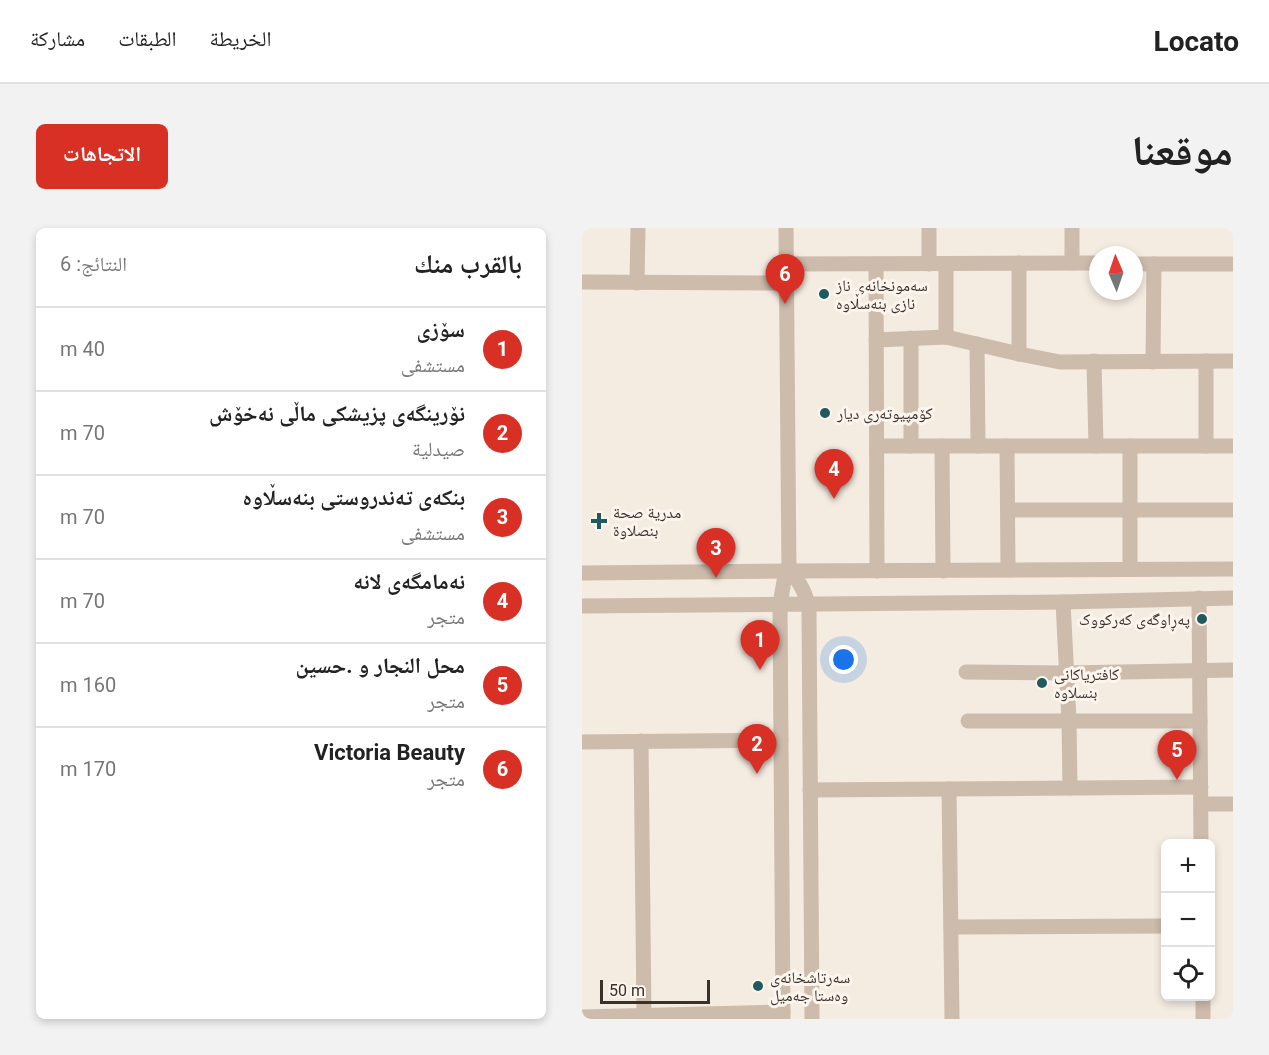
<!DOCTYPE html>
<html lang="ar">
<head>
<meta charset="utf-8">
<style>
  body { margin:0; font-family:Roboto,"Noto Naskh Arabic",sans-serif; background:#f2f2f2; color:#222; direction:rtl }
  .controls { position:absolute; right:18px; bottom:18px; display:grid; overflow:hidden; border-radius:9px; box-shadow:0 3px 9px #0003 }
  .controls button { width:54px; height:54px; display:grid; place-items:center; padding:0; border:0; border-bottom:2px solid #e0e0e0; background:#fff; color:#222; font:30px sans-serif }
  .compass { position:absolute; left:507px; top:18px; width:54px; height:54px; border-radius:50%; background:#fff; box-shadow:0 3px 9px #0003; rotate:358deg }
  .scale { position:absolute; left:18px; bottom:15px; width:110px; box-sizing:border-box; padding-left:6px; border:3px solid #3b302b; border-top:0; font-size:16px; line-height:21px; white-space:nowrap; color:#3b302b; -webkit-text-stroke:4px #fbf5ee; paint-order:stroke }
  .you { position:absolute; left:262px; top:432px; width:21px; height:21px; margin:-15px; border:4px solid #fff; border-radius:50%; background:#1a73e8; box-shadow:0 0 0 9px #1a73e833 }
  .badge { display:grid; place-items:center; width:39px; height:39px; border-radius:50%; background:#d93025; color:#fff; font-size:20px; font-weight:700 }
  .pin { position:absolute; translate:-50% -50px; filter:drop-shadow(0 2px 3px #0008) }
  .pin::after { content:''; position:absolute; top:32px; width:21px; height:18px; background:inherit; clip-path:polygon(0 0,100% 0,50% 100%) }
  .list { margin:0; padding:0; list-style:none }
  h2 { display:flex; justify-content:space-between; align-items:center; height:78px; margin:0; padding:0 24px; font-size:26px }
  h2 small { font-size:20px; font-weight:400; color:#767676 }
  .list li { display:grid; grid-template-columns:39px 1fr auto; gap:18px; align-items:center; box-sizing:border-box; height:84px; padding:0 24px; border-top:2px solid #e0e0e0 }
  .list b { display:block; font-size:22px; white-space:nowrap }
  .list p { margin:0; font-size:20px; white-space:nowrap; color:#767676 }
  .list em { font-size:20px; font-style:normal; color:#767676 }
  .icon { flex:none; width:33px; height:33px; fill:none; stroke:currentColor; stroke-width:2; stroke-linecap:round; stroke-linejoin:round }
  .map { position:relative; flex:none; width:651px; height:791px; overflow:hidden; direction:ltr; border-radius:9px }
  header { display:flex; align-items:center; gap:36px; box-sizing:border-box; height:84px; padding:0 30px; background:#fff; border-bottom:2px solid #e0e0e0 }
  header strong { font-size:28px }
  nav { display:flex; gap:33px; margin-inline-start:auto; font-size:21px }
  .intro { display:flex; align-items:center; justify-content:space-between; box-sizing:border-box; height:144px; padding:0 36px }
  h1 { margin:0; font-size:42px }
  .button { padding:15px 27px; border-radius:9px; background:#d93025; color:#fff; font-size:21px; font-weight:700 }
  main { display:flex; gap:36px; padding:0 36px }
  aside { flex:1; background:#fff; border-radius:9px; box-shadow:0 3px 9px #0003 }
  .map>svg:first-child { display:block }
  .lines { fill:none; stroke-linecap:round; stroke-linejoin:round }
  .minor { stroke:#cdbbac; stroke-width:15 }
  .poi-dot { fill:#1f5a5e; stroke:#fbf5ee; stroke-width:2 }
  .labels { text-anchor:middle; stroke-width:6; stroke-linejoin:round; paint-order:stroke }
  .poi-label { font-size:16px; fill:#3b302b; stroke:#fbf5ee; text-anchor:start }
</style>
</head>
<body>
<header>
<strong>Locato</strong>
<nav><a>الخريطة</a><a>الطبقات</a><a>مشاركة</a></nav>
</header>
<div class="intro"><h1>موقعنا</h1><a class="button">الاتجاهات</a></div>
<main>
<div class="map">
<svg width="651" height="791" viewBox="0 0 651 791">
  <rect width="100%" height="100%" fill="#f4ebe1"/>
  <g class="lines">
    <g class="minor">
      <path d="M 437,35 L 437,126"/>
      <path d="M 490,35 L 490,0"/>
      <path d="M 204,36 L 516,35"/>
      <path d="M 294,36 L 295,343"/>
      <path d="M 347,36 L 347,0"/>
      <path d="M 364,36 L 364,109"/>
      <path d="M 552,36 L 651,36"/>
      <path d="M 0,54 L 204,55"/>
      <path d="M 55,55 L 56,0"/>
      <path d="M 329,110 L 329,218"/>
      <path d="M 294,112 L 364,109 L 437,126 L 478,134 L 651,133"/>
      <path d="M 395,116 L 396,218"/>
      <path d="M 512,133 L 514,218"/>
      <path d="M 624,133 L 624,218"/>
      <path d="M 571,134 L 572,36"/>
      <path d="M 295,218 L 651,218"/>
      <path d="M 360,218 L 361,343"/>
      <path d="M 425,218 L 426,342"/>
      <path d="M 426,282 L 651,282"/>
      <path d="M 548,341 L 548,218"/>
      <path d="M 207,343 C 219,354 225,367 227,384 L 230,791"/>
      <path d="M 0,345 L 207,343 L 651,341"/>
      <path d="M 617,370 L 619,616"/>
      <path d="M 481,374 L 487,492 L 488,560"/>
      <path d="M 0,378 L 481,374 L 651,370"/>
      <path d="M 384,444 L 484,445 L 651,442"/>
      <path d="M 386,493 L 618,493"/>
      <path d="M 59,513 L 62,787"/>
      <path d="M 0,514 L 199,512"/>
      <path d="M 367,561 L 370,791"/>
      <path d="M 228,562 L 619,559"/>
      <path d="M 619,576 L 651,576"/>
      <path d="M 369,699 L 584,698"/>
      <path d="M 621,768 L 621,791"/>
      <path d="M 0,789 L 201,784"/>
      <path d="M 201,791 L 198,376 L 202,353 L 207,343 L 204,0"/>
    </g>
  </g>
  <g class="poi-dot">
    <circle cx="242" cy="66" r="6"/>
    <circle cx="243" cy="185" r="6"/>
    <path d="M14 284h6v6h6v6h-6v6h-6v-6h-6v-6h6z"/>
    <circle cx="620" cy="391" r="6"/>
    <circle cx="460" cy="455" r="6"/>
    <circle cx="176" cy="758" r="6"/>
  </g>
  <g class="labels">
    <g class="poi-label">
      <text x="254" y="63">سەمونخانەی ناز<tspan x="254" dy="18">نازی بنەسڵاوە</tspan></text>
      <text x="255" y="191">کۆمپیوتەری دیار</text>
      <text x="31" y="290">مدرية صحة<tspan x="31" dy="18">بنصلاوة</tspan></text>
      <text x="608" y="397" text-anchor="end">پەڕاوگەی کەرکووک</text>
      <text x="472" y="452">كافترياكانى<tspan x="472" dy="18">بنسلاوه</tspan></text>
      <text x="188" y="755">سەرتاشخانەی<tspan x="188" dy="18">وەستا جەمیل</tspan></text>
    </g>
  </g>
</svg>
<div class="controls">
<button>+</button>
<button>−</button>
<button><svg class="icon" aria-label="locate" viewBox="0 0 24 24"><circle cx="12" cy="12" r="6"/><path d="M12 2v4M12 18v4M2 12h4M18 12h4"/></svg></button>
</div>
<svg class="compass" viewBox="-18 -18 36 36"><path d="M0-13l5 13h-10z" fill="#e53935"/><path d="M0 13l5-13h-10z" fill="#767676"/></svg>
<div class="scale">50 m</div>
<div class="you"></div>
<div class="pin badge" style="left:178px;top:442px">1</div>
<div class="pin badge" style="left:175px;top:546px">2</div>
<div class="pin badge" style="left:134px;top:350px">3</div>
<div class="pin badge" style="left:252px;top:271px">4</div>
<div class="pin badge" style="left:595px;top:552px">5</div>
<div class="pin badge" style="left:203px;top:76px">6</div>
</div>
<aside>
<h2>بالقرب منك<small>النتائج: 6</small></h2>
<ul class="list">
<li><span class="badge">1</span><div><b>سۆزی</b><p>مستشفى</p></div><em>40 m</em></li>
<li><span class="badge">2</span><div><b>نۆرینگەی پزیشکی ماڵی نەخۆش</b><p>صيدلية</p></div><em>70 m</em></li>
<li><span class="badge">3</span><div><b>بنكەی تەندروستی بنەسڵاوە</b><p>مستشفى</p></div><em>70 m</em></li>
<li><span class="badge">4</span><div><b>نەمامگەی لانە</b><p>متجر</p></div><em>70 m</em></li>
<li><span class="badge">5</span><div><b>محل النجار و .حسين</b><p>متجر</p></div><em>160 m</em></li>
<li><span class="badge">6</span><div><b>Victoria Beauty</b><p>متجر</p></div><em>170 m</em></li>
</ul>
</aside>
</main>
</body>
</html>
